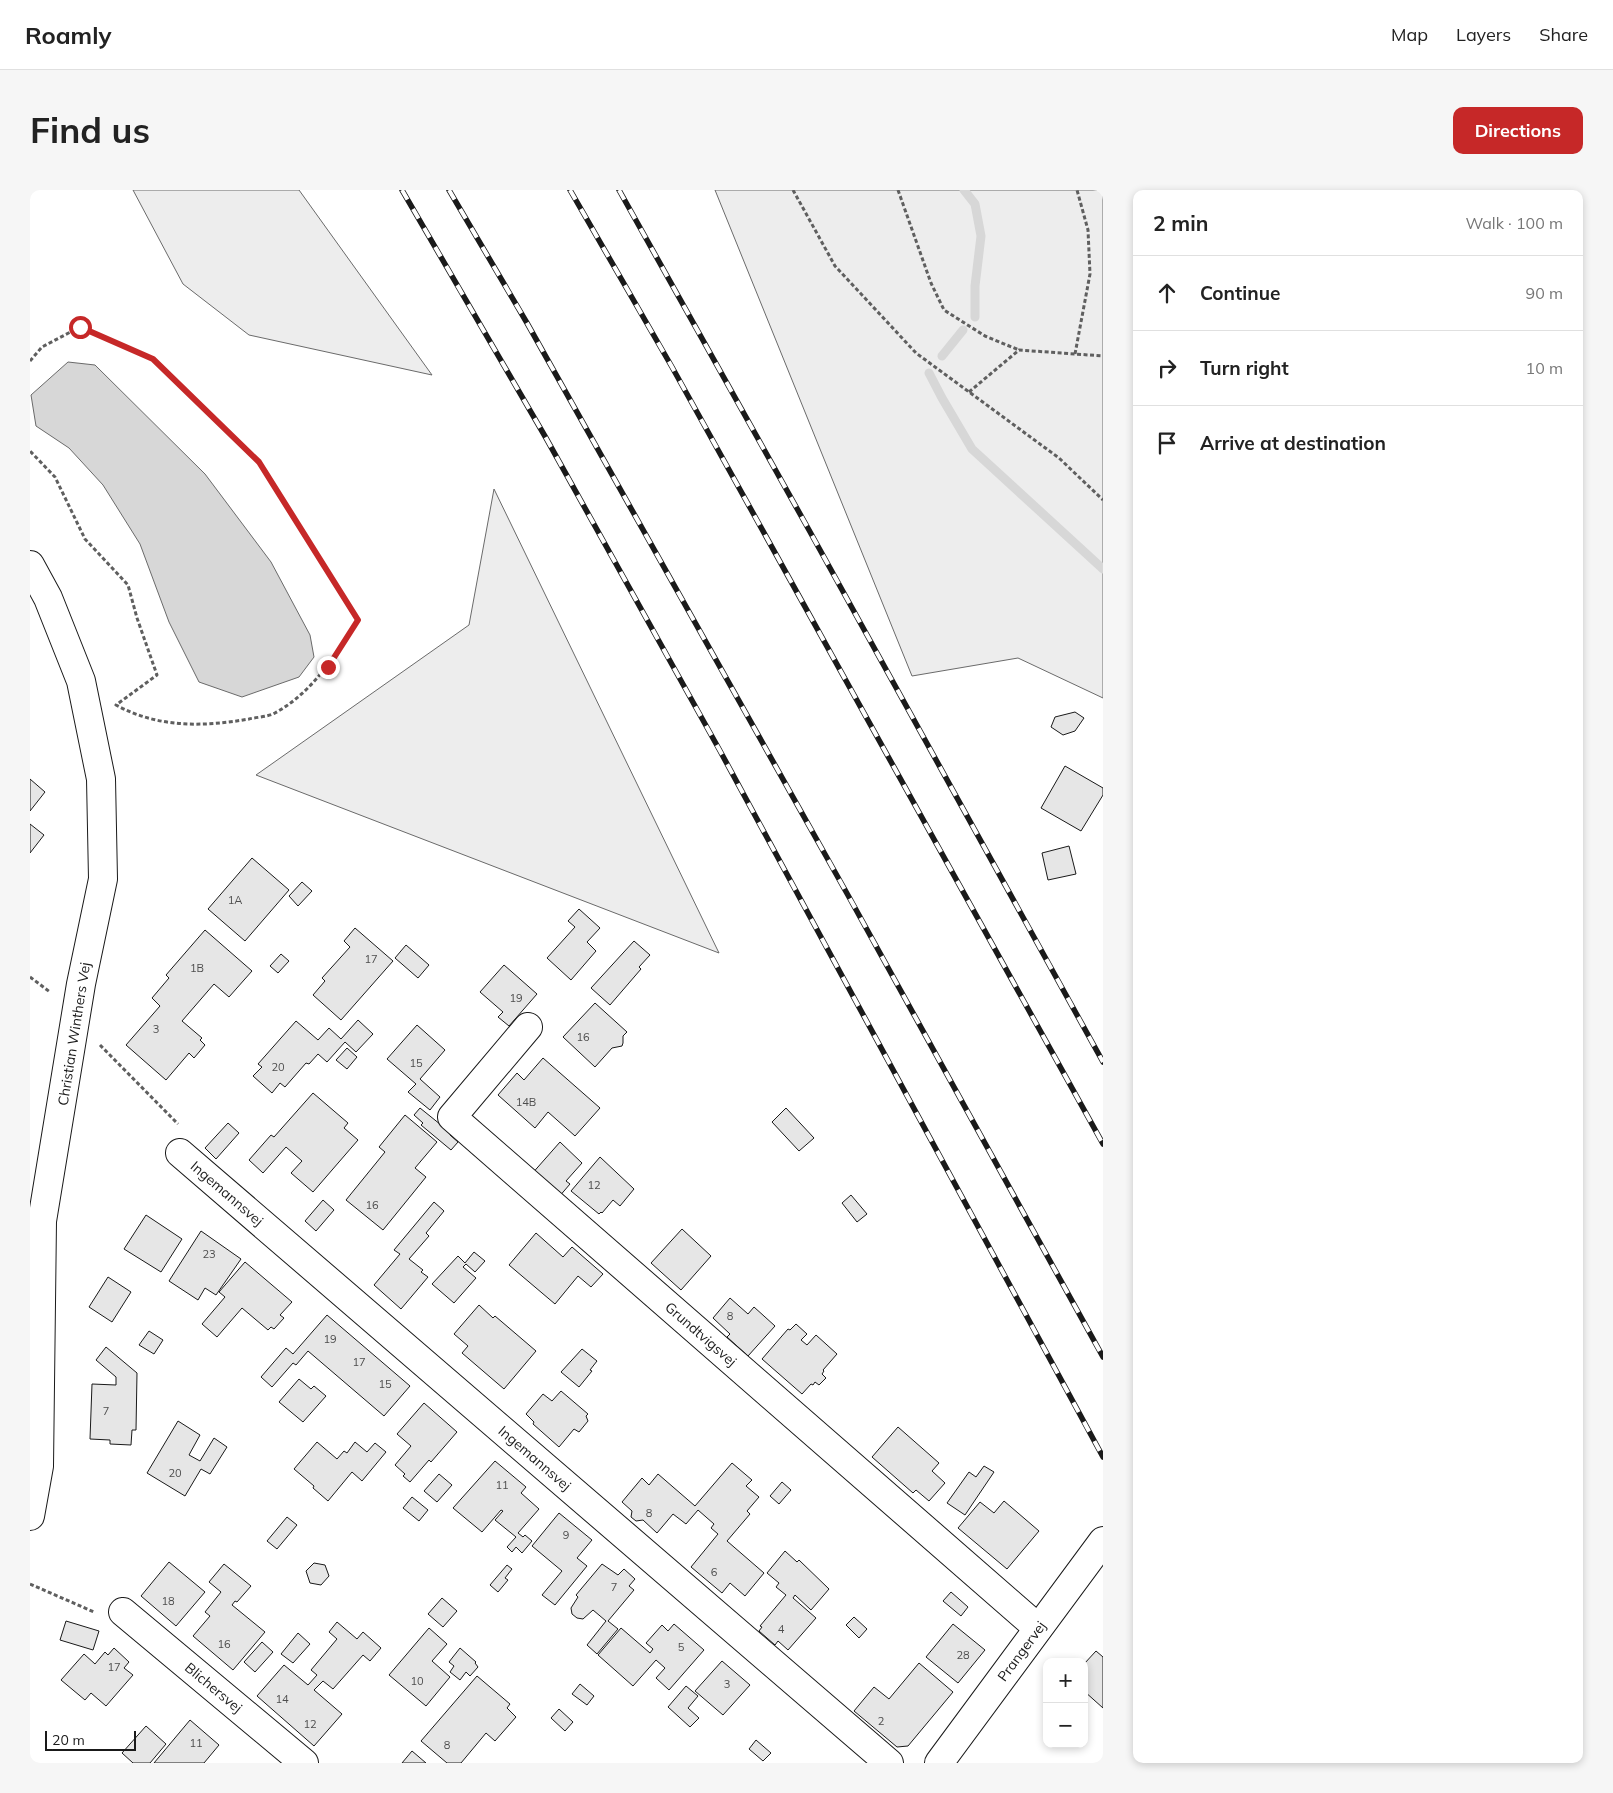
<!DOCTYPE html>
<html lang="en">
<head>
<meta charset="utf-8">
<style>
  body { margin:0; font-family:Mulish,sans-serif; background:#f6f6f6; color:#222 }
  .controls { position:absolute; right:15px; bottom:15px; display:grid; overflow:hidden; border-radius:10px; box-shadow:0 2px 8px #0003 }
  .controls button { width:45px; height:45px; display:grid; place-items:center; padding:0; border:0; border-bottom:1px solid #e0e0e0; background:#fff; color:#222; font:25px sans-serif }
  .scale { position:absolute; left:15px; bottom:12px; width:91px; box-sizing:border-box; padding-left:5px; border:2px solid #1a1a1a; border-top:0; font-size:14px; line-height:18px; white-space:nowrap; color:#1a1a1a; -webkit-text-stroke:4px #fff; paint-order:stroke }
  .stop { position:absolute; width:15px; height:15px; margin:-11px; border:4px solid #c62828; border-radius:50%; background:#fff }
  .stop.end { background:#c62828; border-color:#fff; box-shadow:0 1px 5px #0008 }
  .list { margin:0; padding:0; list-style:none }
  h2 { display:flex; justify-content:space-between; align-items:center; height:65px; margin:0; padding:0 20px; font-size:21px }
  h2 small { font-size:16px; font-weight:400; color:#767676 }
  .list li { display:grid; grid-template-columns:32px 1fr auto; gap:15px; align-items:center; box-sizing:border-box; height:75px; padding:0 20px; border-top:1px solid #e0e0e0 }
  .list b { display:block; font-size:19px; white-space:nowrap }
  .list em { font-size:16px; font-style:normal; color:#767676 }
  .icon { flex:none; width:28px; height:28px; fill:none; stroke:currentColor; stroke-width:2; stroke-linecap:round; stroke-linejoin:round }
  .map { position:relative; flex:none; width:1073px; height:1573px; overflow:hidden; border-radius:10px }
  header { display:flex; align-items:center; gap:30px; box-sizing:border-box; height:70px; padding:0 25px; background:#fff; border-bottom:1px solid #e0e0e0 }
  header strong { font-size:24px }
  nav { display:flex; gap:28px; margin-inline-start:auto; font-size:18px }
  .intro { display:flex; align-items:center; justify-content:space-between; box-sizing:border-box; height:120px; padding:0 30px }
  h1 { margin:0; font-size:35px }
  .button { padding:12px 22px; border-radius:10px; background:#c62828; color:#fff; font-size:18px; font-weight:700 }
  main { display:flex; gap:30px; padding:0 30px }
  aside { flex:1; background:#fff; border-radius:10px; box-shadow:0 2px 8px #0003 }
  .map>svg:first-child { display:block }
  .green { fill:#ededed; stroke:#6a6a6a }
  .water { fill:#d7d7d7; stroke:#6a6a6a }
  .lines { fill:none; stroke-linecap:round; stroke-linejoin:round }
  .stream { stroke:#d7d7d7; stroke-width:9 }
  .building { fill:#e6e6e6; stroke:#1a1a1a }
  .minor-casing { stroke:#1a1a1a; stroke-width:30 }
  .path { stroke:#5f5f5f; stroke-width:3; stroke-dasharray:4 2.5; stroke-linecap:butt }
  .minor { stroke:#fff; stroke-width:28 }
  .rail-casing { stroke:#1a1a1a; stroke-width:5.5 }
  .rail { stroke:#fff; stroke-width:4; stroke-dasharray:11; stroke-linecap:butt }
  .route { stroke:#c62828; stroke-width:6 }
  .labels { text-anchor:middle; stroke-width:4; stroke-linejoin:round; paint-order:stroke }
  .number-label { font-size:11px; fill:#4d4d4d }
  .street-label { font-size:14px; fill:#1a1a1a; stroke:#fff }
</style>
</head>
<body>
<header>
<strong>Roamly</strong>
<nav><a>Map</a><a>Layers</a><a>Share</a></nav>
</header>
<div class="intro"><h1>Find us</h1><a class="button">Directions</a></div>
<main>
<div class="map">
<svg width="1073" height="1573" viewBox="0 0 1073 1573">
  <rect width="100%" height="100%" fill="#fff"/>
  <g class="green">
    <path d="M 103,0 L 269,0 L 402,185 L 219,145 L 153,94 Z"/>
    <path d="M 685,0 L 1073,0 L 1073,508 L 988,468 L 882,486 Z"/>
    <path d="M 464,299 L 689,763 L 226,585 L 439,435 Z"/>
  </g>
  <path class="water" d="M 38,172 L 65,175 L 175,284 L 241,372 L 280,445 L 284,467 L 269,487 L 212,507 L 169,492 L 139,432 L 110,354 L 73,295 L 39,258 L 6,236 L 1,205 Z"/>
  <g class="lines">
    <g class="stream">
      <path d="M 934,0 L 945,14 L 951,46 L 945,96 L 945,127"/>
      <path d="M 912,166 L 933,140"/>
      <path d="M 899,183 L 912,208 L 942,259 L 1073,379"/>
    </g>
  </g>
  <g class="building">
    <path d="M 1045,522 L 1054,528 L 1045,541 L 1033,545 L 1021,537 L 1025,527 Z"/>
    <path d="M 1035,576 L 1073,598 L 1073,605 L 1051,641 L 1011,618 Z"/>
    <path d="M 0,589 L 15,602 L 0,621 Z"/>
    <path d="M 0,634 L 14,645 L 0,663 Z"/>
    <path d="M 1039,656 L 1046,684 L 1018,690 L 1012,663 Z"/>
    <path d="M 222,668 L 259,700 L 215,751 L 178,719 Z"/>
    <path d="M 272,692 L 282,701 L 268,716 L 259,706 Z"/>
    <path d="M 549,719 L 570,738 L 557,752 L 566,761 L 541,790 L 517,768 L 545,737 L 538,731 Z"/>
    <path d="M 325,738 L 363,771 L 311,830 L 283,805 L 295,791 L 292,788 L 320,757 L 314,751 Z"/>
    <path d="M 175,740 L 222,781 L 199,807 L 184,794 L 152,831 L 172,848 L 170,850 L 175,855 L 164,868 L 159,863 L 136,890 L 96,855 L 130,816 L 122,808 L 139,788 L 136,785 Z"/>
    <path d="M 604,751 L 620,765 L 609,777 L 611,779 L 580,815 L 561,798 Z"/>
    <path d="M 376,755 L 399,775 L 388,788 L 365,768 Z"/>
    <path d="M 251,764 L 259,771 L 248,783 L 240,776 Z"/>
    <path d="M 474,775 L 507,804 L 479,836 L 468,827 L 473,822 L 450,802 Z"/>
    <path d="M 565,813 L 597,842 L 593,846 L 593,853 L 592,856 L 582,858 L 565,877 L 533,847 Z"/>
    <path d="M 328,830 L 343,844 L 326,862 L 315,852 L 297,872 L 288,864 L 279,874 L 276,873 L 255,897 L 250,893 L 242,903 L 223,886 L 232,877 L 228,874 L 266,831 L 288,850 L 299,838 L 311,849 Z"/>
    <path d="M 387,835 L 415,860 L 390,889 L 410,907 L 400,920 L 378,902 L 386,894 L 357,869 Z"/>
    <path d="M 317,858 L 327,867 L 317,879 L 306,870 Z"/>
    <path d="M 513,868 L 570,918 L 545,946 L 518,922 L 505,938 L 468,905 L 487,883 L 494,890 Z"/>
    <path d="M 283,903 L 318,933 L 314,938 L 328,950 L 283,1002 L 261,983 L 272,971 L 256,957 L 233,983 L 219,970 L 241,945 L 244,947 Z"/>
    <path d="M 390,918 L 421,943 L 420,945 L 428,952 L 421,960 L 391,935 L 393,933 L 384,925 Z"/>
    <path d="M 756,918 L 784,948 L 769,961 L 742,932 Z"/>
    <path d="M 375,925 L 407,952 L 385,978 L 396,987 L 353,1040 L 316,1010 L 355,962 L 349,957 Z"/>
    <path d="M 198,933 L 209,943 L 186,969 L 175,958 Z"/>
    <path d="M 530,952 L 552,973 L 536,991 L 540,994 L 528,1008 L 500,986 Z"/>
    <path d="M 570,967 L 604,999 L 590,1016 L 583,1010 L 572,1023 L 571,1022 L 569,1024 L 541,1001 Z"/>
    <path d="M 821,1005 L 837,1024 L 827,1032 L 812,1013 Z"/>
    <path d="M 293,1010 L 304,1020 L 286,1041 L 275,1031 Z"/>
    <path d="M 404,1012 L 414,1021 L 396,1043 L 399,1046 L 379,1069 L 393,1080 L 391,1082 L 398,1087 L 371,1119 L 344,1095 L 370,1064 L 364,1060 Z"/>
    <path d="M 116,1025 L 152,1049 L 131,1082 L 94,1059 Z"/>
    <path d="M 652,1039 L 681,1066 L 651,1100 L 621,1073 Z"/>
    <path d="M 171,1041 L 211,1069 L 186,1105 L 175,1098 L 168,1110 L 139,1091 Z"/>
    <path d="M 506,1043 L 533,1067 L 542,1057 L 573,1084 L 561,1097 L 548,1086 L 525,1114 L 479,1075 Z"/>
    <path d="M 444,1062 L 455,1071 L 445,1082 L 436,1074 L 433,1077 L 446,1088 L 424,1113 L 402,1094 L 428,1066 L 435,1073 Z"/>
    <path d="M 215,1072 L 262,1112 L 250,1125 L 254,1128 L 244,1139 L 241,1137 L 238,1140 L 212,1118 L 187,1147 L 172,1134 L 195,1107 L 189,1102 Z"/>
    <path d="M 78,1087 L 101,1102 L 82,1132 L 59,1117 Z"/>
    <path d="M 700,1108 L 718,1124 L 724,1117 L 745,1136 L 718,1166 L 697,1147 L 700,1144 L 683,1128 Z"/>
    <path d="M 449,1115 L 463,1128 L 465,1126 L 506,1161 L 474,1199 L 432,1163 L 438,1156 L 424,1144 Z"/>
    <path d="M 297,1125 L 380,1196 L 354,1226 L 278,1161 L 266,1175 L 263,1173 L 242,1197 L 231,1187 L 256,1158 L 263,1164 Z"/>
    <path d="M 766,1134 L 777,1144 L 771,1150 L 777,1155 L 786,1145 L 807,1164 L 793,1180 L 794,1181 L 792,1184 L 796,1188 L 789,1195 L 785,1192 L 783,1195 L 781,1194 L 772,1204 L 732,1169 L 758,1139 L 760,1140 Z"/>
    <path d="M 119,1141 L 133,1150 L 124,1164 L 109,1155 Z"/>
    <path d="M 76,1157 L 107,1183 L 106,1240 L 102,1240 L 101,1255 L 80,1254 L 80,1250 L 60,1249 L 62,1194 L 86,1195 L 86,1187 L 66,1170 Z"/>
    <path d="M 552,1159 L 567,1171 L 560,1180 L 562,1181 L 549,1197 L 531,1182 Z"/>
    <path d="M 269,1189 L 281,1199 L 284,1196 L 296,1206 L 273,1232 L 249,1212 Z"/>
    <path d="M 531,1201 L 558,1224 L 556,1226 L 558,1231 L 549,1242 L 544,1239 L 529,1257 L 503,1234 L 504,1232 L 496,1224 L 513,1204 L 522,1211 Z"/>
    <path d="M 394,1213 L 427,1242 L 401,1272 L 399,1270 L 380,1292 L 373,1286 L 375,1284 L 365,1275 L 381,1256 L 367,1244 Z"/>
    <path d="M 148,1231 L 170,1245 L 159,1265 L 170,1271 L 184,1248 L 197,1257 L 180,1284 L 171,1279 L 155,1306 L 117,1283 Z"/>
    <path d="M 868,1237 L 909,1273 L 902,1281 L 915,1293 L 899,1311 L 886,1300 L 883,1303 L 842,1267 Z"/>
    <path d="M 287,1252 L 307,1269 L 314,1261 L 317,1263 L 325,1252 L 337,1262 L 345,1253 L 356,1262 L 332,1291 L 322,1282 L 298,1311 L 283,1298 L 284,1296 L 264,1279 Z"/>
    <path d="M 465,1271 L 496,1297 L 491,1303 L 509,1319 L 488,1343 L 493,1347 L 495,1345 L 502,1351 L 492,1363 L 486,1357 L 482,1362 L 477,1357 L 486,1347 L 465,1330 L 473,1321 L 471,1320 L 452,1342 L 423,1318 Z"/>
    <path d="M 702,1273 L 722,1290 L 716,1296 L 729,1307 L 717,1321 L 720,1324 L 697,1351 L 734,1383 L 715,1406 L 700,1393 L 692,1403 L 661,1377 L 688,1344 L 681,1338 L 684,1334 L 668,1320 L 656,1334 L 643,1324 L 627,1343 L 613,1330 L 606,1331 L 601,1327 L 602,1321 L 592,1312 L 612,1288 L 619,1295 L 628,1284 L 665,1316 Z"/>
    <path d="M 954,1276 L 964,1282 L 935,1325 L 917,1313 L 939,1282 L 946,1287 Z"/>
    <path d="M 409,1284 L 422,1295 L 407,1312 L 394,1301 Z"/>
    <path d="M 752,1292 L 761,1300 L 749,1314 L 740,1306 Z"/>
    <path d="M 382,1307 L 398,1320 L 389,1331 L 373,1318 Z"/>
    <path d="M 974,1311 L 1009,1341 L 977,1379 L 928,1338 L 950,1312 L 964,1323 Z"/>
    <path d="M 529,1323 L 562,1350 L 547,1368 L 557,1376 L 525,1415 L 512,1405 L 532,1381 L 502,1356 Z"/>
    <path d="M 257,1327 L 267,1335 L 247,1359 L 237,1351 Z"/>
    <path d="M 755,1361 L 767,1372 L 769,1370 L 799,1399 L 781,1420 L 765,1405 L 763,1408 L 786,1428 L 758,1460 L 748,1451 L 745,1455 L 729,1441 L 732,1437 L 730,1436 L 756,1405 L 746,1397 L 749,1393 L 737,1383 Z"/>
    <path d="M 139,1372 L 175,1402 L 146,1436 L 111,1406 Z"/>
    <path d="M 284,1373 L 295,1375 L 299,1386 L 291,1395 L 280,1393 L 276,1381 Z"/>
    <path d="M 194,1374 L 221,1396 L 207,1412 L 205,1411 L 202,1415 L 235,1442 L 203,1480 L 163,1446 L 180,1426 L 175,1422 L 191,1402 L 179,1392 Z"/>
    <path d="M 572,1374 L 588,1385 L 594,1379 L 605,1389 L 599,1396 L 604,1400 L 578,1431 L 588,1439 L 567,1464 L 557,1455 L 576,1431 L 563,1420 L 553,1429 L 547,1428 L 542,1424 L 541,1418 L 548,1407 L 546,1405 Z"/>
    <path d="M 477,1375 L 482,1379 L 475,1388 L 478,1390 L 468,1402 L 460,1395 Z"/>
    <path d="M 921,1402 L 938,1417 L 931,1426 L 913,1411 Z"/>
    <path d="M 412,1408 L 427,1421 L 413,1437 L 398,1424 Z"/>
    <path d="M 824,1427 L 837,1439 L 829,1448 L 816,1435 Z"/>
    <path d="M 36,1431 L 69,1441 L 63,1460 L 30,1450 Z"/>
    <path d="M 307,1432 L 327,1449 L 333,1442 L 351,1458 L 340,1471 L 333,1465 L 303,1499 L 293,1491 L 284,1500 L 312,1524 L 284,1556 L 227,1506 L 254,1475 L 278,1495 L 287,1485 L 281,1480 L 307,1449 L 299,1442 Z"/>
    <path d="M 644,1434 L 674,1460 L 639,1500 L 626,1488 L 635,1478 L 626,1470 L 603,1496 L 568,1465 L 591,1438 L 620,1463 L 623,1459 L 616,1453 L 632,1435 L 638,1441 Z"/>
    <path d="M 923,1434 L 955,1460 L 928,1493 L 896,1467 Z"/>
    <path d="M 399,1438 L 417,1454 L 402,1471 L 420,1487 L 396,1516 L 359,1485 Z"/>
    <path d="M 268,1443 L 280,1454 L 263,1473 L 251,1464 Z"/>
    <path d="M 232,1452 L 243,1462 L 225,1482 L 214,1472 Z"/>
    <path d="M 84,1458 L 99,1472 L 94,1478 L 103,1485 L 76,1516 L 61,1503 L 55,1510 L 31,1490 L 54,1464 L 65,1474 L 75,1462 L 78,1465 Z"/>
    <path d="M 430,1458 L 446,1472 L 445,1473 L 448,1477 L 440,1486 L 436,1482 L 430,1490 L 420,1482 L 424,1476 L 419,1472 Z"/>
    <path d="M 1066,1461 L 1073,1467 L 1073,1518 L 1054,1501 L 1054,1474 Z"/>
    <path d="M 692,1471 L 720,1495 L 693,1525 L 665,1501 Z"/>
    <path d="M 889,1473 L 923,1502 L 878,1556 L 867,1557 L 824,1521 L 844,1497 L 859,1509 Z"/>
    <path d="M 447,1486 L 480,1514 L 477,1518 L 486,1527 L 465,1551 L 456,1543 L 431,1573 L 417,1573 L 391,1551 Z"/>
    <path d="M 550,1494 L 564,1506 L 557,1515 L 542,1504 Z"/>
    <path d="M 656,1496 L 668,1506 L 658,1518 L 669,1528 L 660,1537 L 638,1517 Z"/>
    <path d="M 529,1519 L 543,1532 L 535,1541 L 521,1528 Z"/>
    <path d="M 160,1530 L 189,1555 L 174,1573 L 124,1573 Z"/>
    <path d="M 116,1536 L 136,1554 L 120,1573 L 103,1573 L 92,1563 Z"/>
    <path d="M 726,1550 L 741,1563 L 733,1571 L 719,1559 Z"/>
    <path d="M 382,1561 L 396,1573 L 372,1573 Z"/>
  </g>
  <g class="lines">
    <defs>
      <g id="minor">
        <path d="M 0,375 L 18,408 L 51,491 L 71,589 L 73,689 L 51,794 L 12,1031 L 9,1276 L 0,1326"/>
        <path id="s1" d="M 498,837 L 422,927 L 1008,1438"/>
        <path id="s2" d="M 150,963 L 859,1573"/>
        <path id="s3" d="M 93,1422 L 274,1573"/>
        <path id="s4" d="M 909,1573 L 1073,1351"/>
      </g>
    </defs>
    <use href="#minor" class="minor-casing"/>
    <g class="path">
      <path d="M 763,0 L 805,76 L 886,163 L 1029,268 L 1073,310"/>
      <path d="M 868,0 L 901,93 L 914,120 L 955,146 L 989,160"/>
      <path d="M 1045,164 L 1060,84 L 1058,40 L 1047,0"/>
      <path d="M 0,171 L 12,157 L 50,137 L 123,169 L 229,272 L 327,430 C 305,466 283,502 245,523 C 238,527 227,527 219,529 C 173,537 128,538 86,515 L 127,485 L 107,428 L 98,395 L 55,349 L 25,287 L 0,261"/>
      <path d="M 939,202 L 989,160 L 1073,166"/>
      <path d="M 0,787 L 20,802"/>
      <path d="M 70,855 L 148,934"/>
      <path d="M 0,1394 L 64,1422"/>
    </g>
    <use href="#minor" class="minor"/>
    <defs>
      <g id="rail">
        <path d="M 372,0 L 516,248 L 689,559 L 1073,1267"/>
        <path d="M 419,0 L 497,133 L 819,707 L 1073,1167"/>
        <path d="M 540,0 L 642,177 L 1073,954"/>
        <path d="M 589,0 L 779,340 L 1073,872"/>
      </g>
    </defs>
    <use href="#rail" class="rail-casing"/>
    <use href="#rail" class="rail"/>
  </g>
  <g class="lines">
    <path class="route" d="M 50,137 L 123,169 L 229,272 L 328,430 L 298,477"/>
  </g>
  <g class="labels">
    <g class="number-label">
      <text x="205" y="714">1A</text>
      <text x="341" y="773">17</text>
      <text x="167" y="782">1B</text>
      <text x="486" y="812">19</text>
      <text x="126" y="843">3</text>
      <text x="553" y="851">16</text>
      <text x="386" y="877">15</text>
      <text x="248" y="881">20</text>
      <text x="496" y="916">14B</text>
      <text x="564" y="999">12</text>
      <text x="342" y="1019">16</text>
      <text x="179" y="1068">23</text>
      <text x="700" y="1130">8</text>
      <text x="300" y="1153">19</text>
      <text x="329" y="1176">17</text>
      <text x="355" y="1198">15</text>
      <text x="76" y="1225">7</text>
      <text x="145" y="1287">20</text>
      <text x="472" y="1299">11</text>
      <text x="619" y="1327">8</text>
      <text x="536" y="1349">9</text>
      <text x="684" y="1386">6</text>
      <text x="584" y="1401">7</text>
      <text x="138" y="1415">18</text>
      <text x="751" y="1443">4</text>
      <text x="194" y="1458">16</text>
      <text x="651" y="1461">5</text>
      <text x="933" y="1469">28</text>
      <text x="84" y="1481">17</text>
      <text x="387" y="1495">10</text>
      <text x="697" y="1498">3</text>
      <text x="252" y="1513">14</text>
      <text x="851" y="1535">2</text>
      <text x="280" y="1538">12</text>
      <text x="166" y="1557">11</text>
      <text x="417" y="1559">8</text>
    </g>
    <g class="street-label">
      <text transform="translate(44 844) rotate(-81)" y="5">Christian Winthers Vej</text>
      <text dy="5" stroke="none"><textPath href="#s2" startOffset="62">Ingemannsvej</textPath></text>
      <text dy="5" stroke="none"><textPath href="#s1" startOffset="448">Grundtvigsvej</textPath></text>
      <text dy="5" stroke="none"><textPath href="#s2" startOffset="468">Ingemannsvej</textPath></text>
      <text dy="5" stroke="none"><textPath href="#s4" startOffset="139">Prangervej</textPath></text>
      <text dy="5" stroke="none"><textPath href="#s3" startOffset="118">Blichersvej</textPath></text>
    </g>
  </g>
</svg>
<div class="controls">
<button>+</button>
<button>−</button>
</div>
<div class="scale">20 m</div>
<div class="stop" style="left:50px;top:137px"></div>
<div class="stop end" style="left:298px;top:477px"></div>
</div>
<aside>
<h2>2 min<small>Walk · 100 m</small></h2>
<ul class="list">
<li><svg class="icon" aria-label="ahead" viewBox="0 0 24 24"><path d="M12 20V5M6 11l6-6 6 6"/></svg><div><b>Continue</b></div><em>90 m</em></li>
<li><svg class="icon" aria-label="right" viewBox="0 0 24 24"><path d="M7 20v-9h11M14 6l5 5-5 5"/></svg><div><b>Turn right</b></div><em>10 m</em></li>
<li><svg class="icon" aria-label="arrive" viewBox="0 0 24 24"><path d="M6 21V4h12l-3 4 3 4H6"/></svg><div><b>Arrive at destination</b></div></li>
</ul>
</aside>
</main>
</body>
</html>
